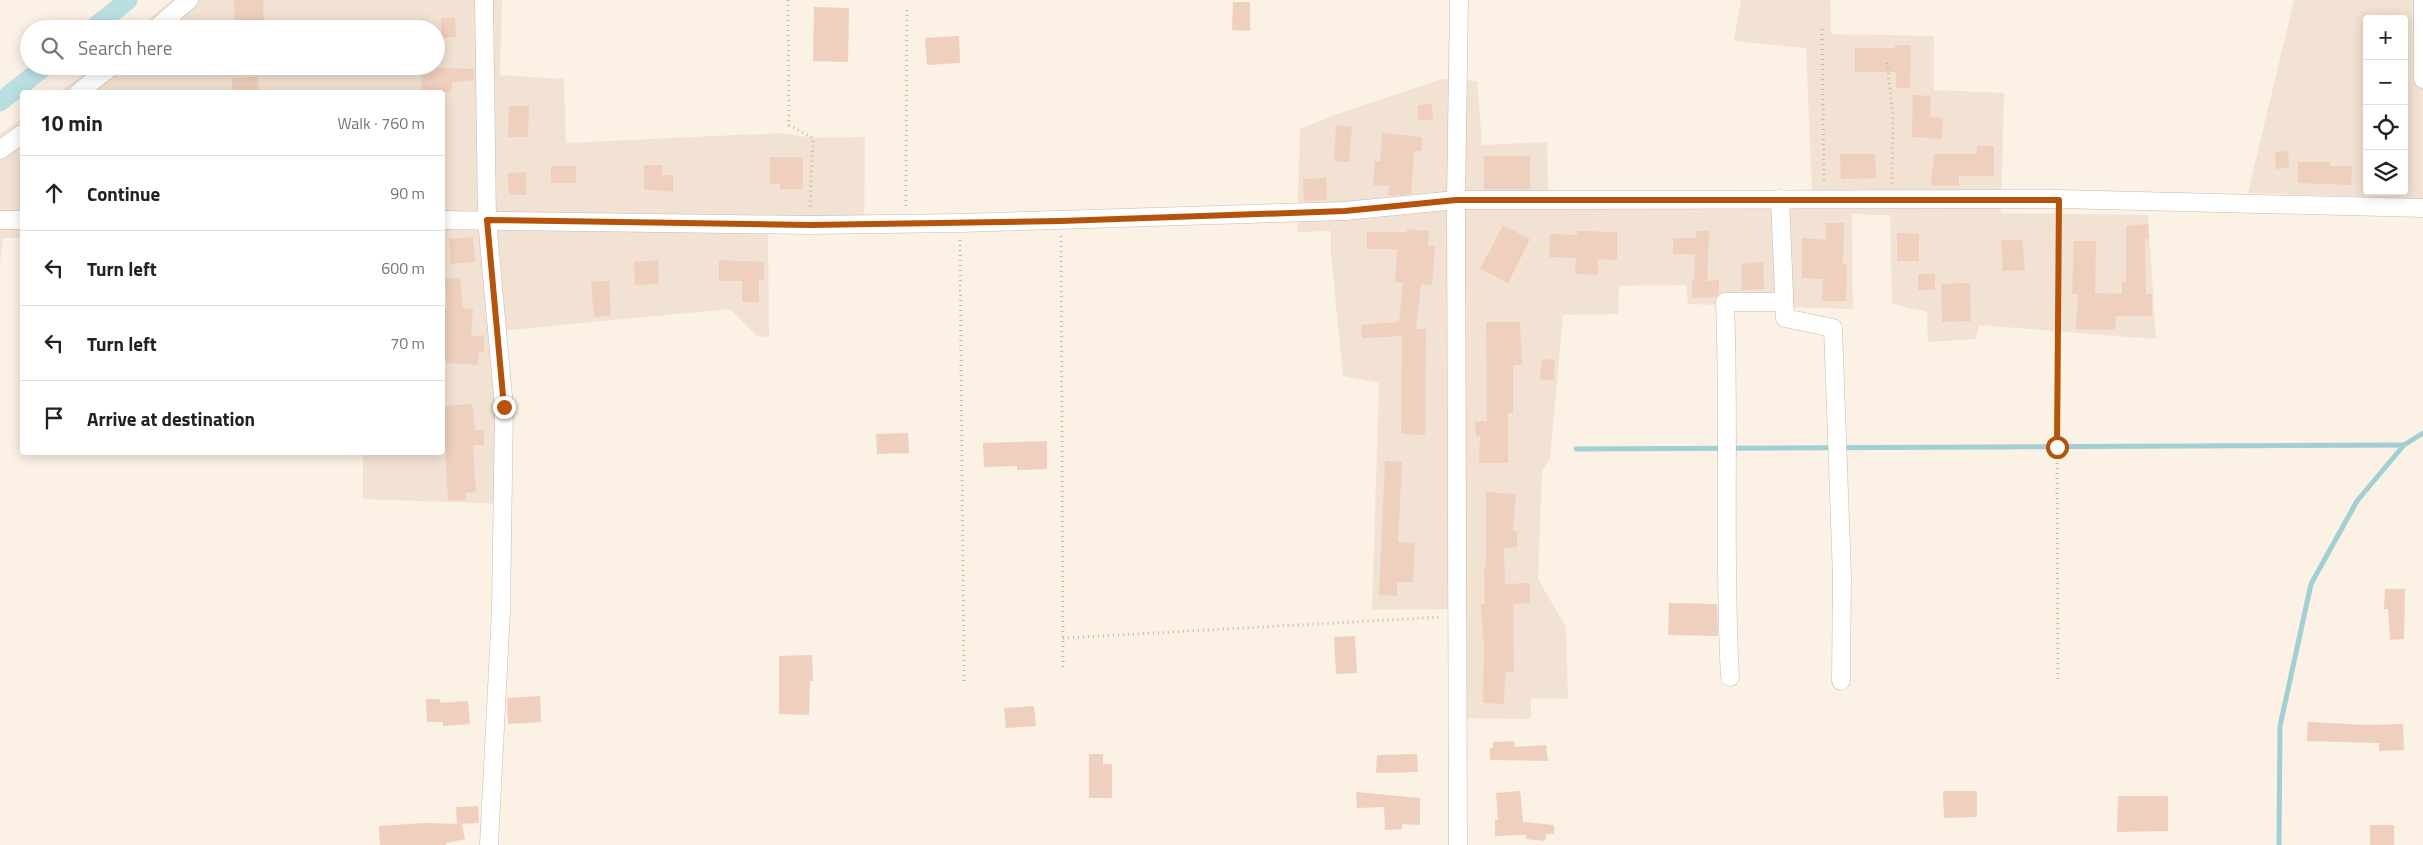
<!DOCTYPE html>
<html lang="en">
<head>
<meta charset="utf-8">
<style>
  body { margin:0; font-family:"Titillium Web",sans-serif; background:#f6f6f6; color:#222 }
  .controls { position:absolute; right:15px; top:15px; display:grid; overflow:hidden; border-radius:5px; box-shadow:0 2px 12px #0003 }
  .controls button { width:45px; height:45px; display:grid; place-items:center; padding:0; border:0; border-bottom:1px solid #e0e0e0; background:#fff; color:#222; font:25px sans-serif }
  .stop { position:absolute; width:15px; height:15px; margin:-11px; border:4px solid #b45309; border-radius:50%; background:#fff }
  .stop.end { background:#b45309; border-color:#fff; box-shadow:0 1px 5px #0008 }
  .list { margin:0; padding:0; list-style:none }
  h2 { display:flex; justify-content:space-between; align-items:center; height:65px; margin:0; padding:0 20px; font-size:21px }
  h2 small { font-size:16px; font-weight:400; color:#767676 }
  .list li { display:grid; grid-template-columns:32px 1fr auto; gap:15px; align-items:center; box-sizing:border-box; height:75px; padding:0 20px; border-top:1px solid #e0e0e0 }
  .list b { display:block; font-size:19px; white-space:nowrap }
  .list em { font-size:16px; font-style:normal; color:#767676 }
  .icon { flex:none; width:28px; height:28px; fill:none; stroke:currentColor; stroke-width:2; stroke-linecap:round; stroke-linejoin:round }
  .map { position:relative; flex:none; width:2423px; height:845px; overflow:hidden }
  .search { position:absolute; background:#fff; box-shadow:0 2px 12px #0003; left:20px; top:20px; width:425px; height:55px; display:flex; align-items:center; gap:12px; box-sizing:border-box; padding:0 18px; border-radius:28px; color:#767676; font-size:19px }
  .panel { position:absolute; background:#fff; box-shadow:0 2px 12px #0003; left:20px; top:90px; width:425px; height:365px; border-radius:5px }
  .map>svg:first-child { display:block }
  .residential { fill:#f2e2d3; fill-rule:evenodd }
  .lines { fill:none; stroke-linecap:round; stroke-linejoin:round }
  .stream { stroke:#a1cfd4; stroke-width:5 }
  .canal { stroke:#badfe3; stroke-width:19 }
  .building { fill:#efcfbd }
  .street-casing { stroke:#ccb8ab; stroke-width:19 }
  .path { stroke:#d3b2a1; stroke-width:3; stroke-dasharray:1 4; stroke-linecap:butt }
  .street { stroke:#fff; stroke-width:18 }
  .route { stroke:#b45309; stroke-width:6 }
</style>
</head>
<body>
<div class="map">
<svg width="2423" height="845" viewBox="0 0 2423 845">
  <rect width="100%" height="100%" fill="#fbf1e4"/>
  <g class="residential">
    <path d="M 171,0 L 502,0 L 500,75 L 564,79 L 566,143 L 782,133 L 813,138 L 865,137 L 864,231 L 768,233 L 769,336 L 758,337 L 730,309 L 507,330 L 507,504 L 363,499 L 363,453 L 442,452 L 442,92 L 59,92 L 95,66 L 436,66 L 436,29 L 138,29 Z"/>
    <path d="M 1741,0 L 1830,0 L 1831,34 L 1934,36 L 1934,90 L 2004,93 L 2001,213 L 2148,215 L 2156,339 L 1979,325 L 1976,339 L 1928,342 L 1927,312 L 1892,304 L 1890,215 L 1852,214 L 1853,309 L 1688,304 L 1686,285 L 1619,286 L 1618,314 L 1563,315 L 1550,459 L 1542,471 L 1538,579 L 1566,627 L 1568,699 L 1531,698 L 1531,719 L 1464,718 L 1465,609 L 1372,610 L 1379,383 L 1343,376 L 1331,254 L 1331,231 L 1297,232 L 1300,129 L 1343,112 L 1442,79 L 1477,81 L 1482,145 L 1547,142 L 1548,191 L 1812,192 L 1806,48 L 1734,41 Z"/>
    <path d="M 2294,0 L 2423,0 L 2423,199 L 2248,193 ZM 2367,19 L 2404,19 L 2404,191 L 2367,191 Z"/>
    <path d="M 22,118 L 22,238 L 3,238 L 0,263 L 0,134 Z"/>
  </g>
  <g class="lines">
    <g class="stream">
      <path d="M 1576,449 L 2404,445"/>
      <path d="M 2279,845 L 2280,726 L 2311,584 L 2357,501 L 2404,445 L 2423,433"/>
    </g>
    <g class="canal">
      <path d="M 92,29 L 128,0"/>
      <path d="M 0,102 L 45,66"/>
    </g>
  </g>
  <g class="building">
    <path d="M 234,0 L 263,0 L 264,29 L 235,29 Z"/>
    <path d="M 1233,2 L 1250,2 L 1250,31 L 1232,30 Z"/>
    <path d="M 814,7 L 849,8 L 848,62 L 813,61 Z"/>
    <path d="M 441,18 L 455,18 L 456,37 L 441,38 Z"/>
    <path d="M 959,36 L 960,63 L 927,65 L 925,38 Z"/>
    <path d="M 1895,45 L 1911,45 L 1910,88 L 1896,88 L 1896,72 L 1855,72 L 1855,48 L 1895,48 Z"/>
    <path d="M 422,67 L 474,69 L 474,80 L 452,82 L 451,92 L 421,92 Z"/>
    <path d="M 258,77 L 259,92 L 232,92 L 232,78 Z"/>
    <path d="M 1913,95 L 1931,96 L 1930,117 L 1943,118 L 1942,139 L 1912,137 Z"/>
    <path d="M 1432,104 L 1433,120 L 1418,120 L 1418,105 Z"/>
    <path d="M 509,106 L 529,106 L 528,137 L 508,137 Z"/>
    <path d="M 1336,125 L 1352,127 L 1349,162 L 1334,161 Z"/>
    <path d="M 1382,133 L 1422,137 L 1421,151 L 1414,151 L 1411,194 L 1388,196 L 1389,186 L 1373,185 L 1375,161 L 1380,161 Z"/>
    <path d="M 1977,146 L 1994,146 L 1994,176 L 1959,176 L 1959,186 L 1931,185 L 1934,154 L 1977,154 Z"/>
    <path d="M 2288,151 L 2289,168 L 2276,169 L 2275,152 Z"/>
    <path d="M 1840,154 L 1875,154 L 1876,178 L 1841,179 Z"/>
    <rect x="1484" y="156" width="46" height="33"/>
    <path d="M 770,157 L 803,157 L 803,189 L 780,189 L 780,184 L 770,184 Z"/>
    <path d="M 2298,162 L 2330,162 L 2330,166 L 2352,166 L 2351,185 L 2298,183 Z"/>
    <path d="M 644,165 L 662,165 L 662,175 L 673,175 L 673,192 L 644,189 Z"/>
    <rect x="551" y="166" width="25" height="17"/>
    <path d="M 526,172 L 526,195 L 509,195 L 508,173 Z"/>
    <path d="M 1326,178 L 1327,200 L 1304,201 L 1303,179 Z"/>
    <path d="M 1826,223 L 1844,223 L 1843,264 L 1847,264 L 1846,301 L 1822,301 L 1823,279 L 1802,278 L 1802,238 L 1826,240 Z"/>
    <path d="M 2148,224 L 2149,239 L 2145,239 L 2146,294 L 2152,294 L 2152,316 L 2116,316 L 2115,330 L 2076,329 L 2078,294 L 2072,294 L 2074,241 L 2096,241 L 2095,293 L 2122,294 L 2122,282 L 2126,282 L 2126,226 Z"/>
    <path d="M 1503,225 L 1530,239 L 1508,283 L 1480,269 Z"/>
    <path d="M 1407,229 L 1429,231 L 1428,245 L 1435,246 L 1432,285 L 1421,284 L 1416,329 L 1426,329 L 1425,435 L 1401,434 L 1402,336 L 1362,338 L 1361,325 L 1399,322 L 1403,283 L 1395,282 L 1397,249 L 1367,249 L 1367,232 L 1407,232 Z"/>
    <path d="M 1577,231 L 1617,232 L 1617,260 L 1598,259 L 1598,275 L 1575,274 L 1576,258 L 1549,257 L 1550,234 L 1577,235 Z"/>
    <path d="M 1696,231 L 1709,231 L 1707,281 L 1719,280 L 1719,293 L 1715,297 L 1692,298 L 1692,281 L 1694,281 L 1695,254 L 1673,254 L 1673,238 L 1696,238 Z"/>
    <path d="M 1897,233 L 1919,234 L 1919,261 L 1897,261 Z"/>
    <path d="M 473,237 L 475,262 L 451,264 L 449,239 Z"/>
    <path d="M 2001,240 L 2022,240 L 2025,270 L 2003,271 Z"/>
    <path d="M 658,260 L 659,284 L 635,285 L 634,262 Z"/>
    <path d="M 719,260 L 764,262 L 764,280 L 759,280 L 759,302 L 742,302 L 742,281 L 719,281 Z"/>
    <path d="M 1763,262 L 1764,289 L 1742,290 L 1741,264 Z"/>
    <rect x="1918" y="274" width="17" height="16"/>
    <path d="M 460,278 L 463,308 L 473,309 L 471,336 L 484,336 L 484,352 L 479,352 L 478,365 L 446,363 L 446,360 L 442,360 L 442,307 L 447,308 L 445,279 Z"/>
    <path d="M 609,281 L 611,316 L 594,317 L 591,282 Z"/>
    <path d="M 1970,283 L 1971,321 L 1942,322 L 1941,284 Z"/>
    <path d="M 1486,322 L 1520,322 L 1522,365 L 1513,365 L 1513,413 L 1508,413 L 1508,463 L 1479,463 L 1480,436 L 1476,437 L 1475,421 L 1487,421 Z"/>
    <path d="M 1542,359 L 1555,360 L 1554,380 L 1540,379 Z"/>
    <path d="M 472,404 L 475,430 L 484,430 L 484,445 L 473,445 L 476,492 L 465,493 L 466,500 L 448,501 L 443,406 Z"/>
    <path d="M 908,433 L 909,453 L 877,454 L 876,434 Z"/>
    <path d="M 1047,441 L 1047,469 L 1017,470 L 1017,466 L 984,467 L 983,443 Z"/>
    <path d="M 1385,461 L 1402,462 L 1398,542 L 1415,543 L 1413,582 L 1397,582 L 1397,596 L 1379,595 Z"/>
    <path d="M 1486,492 L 1516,494 L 1513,531 L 1517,531 L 1517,547 L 1504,548 L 1505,584 L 1530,583 L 1530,603 L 1513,604 L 1514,672 L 1505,672 L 1504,704 L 1483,703 L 1484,648 L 1481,604 L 1485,604 L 1484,567 L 1486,567 Z"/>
    <path d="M 2385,589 L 2405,589 L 2404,639 L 2390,640 L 2388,609 L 2384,609 Z"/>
    <path d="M 1669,603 L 1717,604 L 1718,636 L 1668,635 Z"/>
    <path d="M 1355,636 L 1357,673 L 1336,674 L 1334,637 Z"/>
    <path d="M 812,655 L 813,681 L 810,681 L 809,715 L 779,714 L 779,656 Z"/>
    <path d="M 540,696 L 541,722 L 508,724 L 507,698 Z"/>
    <path d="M 426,699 L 440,699 L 440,703 L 468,701 L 470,724 L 443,726 L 443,722 L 427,722 Z"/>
    <path d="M 1034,706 L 1036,726 L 1006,728 L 1004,708 Z"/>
    <path d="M 2308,722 L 2366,725 L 2403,724 L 2404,750 L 2379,751 L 2379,743 L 2307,741 Z"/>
    <path d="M 1514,741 L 1515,747 L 1546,745 L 1548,761 L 1490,760 L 1490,748 L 1493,748 L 1493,742 Z"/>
    <path d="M 1089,754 L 1103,754 L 1103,764 L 1112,764 L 1112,798 L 1089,798 Z"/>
    <path d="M 1417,754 L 1418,772 L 1376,773 L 1377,755 Z"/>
    <path d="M 1520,791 L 1523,822 L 1554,825 L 1554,834 L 1546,834 L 1545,841 L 1526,839 L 1526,835 L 1495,836 L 1495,820 L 1498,820 L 1496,793 Z"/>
    <path d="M 1943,791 L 1977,791 L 1977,817 L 1944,818 Z"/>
    <path d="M 1356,792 L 1420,798 L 1420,825 L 1402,824 L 1402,829 L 1385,830 L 1384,807 L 1357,808 Z"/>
    <path d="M 2118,796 L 2168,796 L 2168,831 L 2117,832 Z"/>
    <path d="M 478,806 L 479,823 L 457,824 L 456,807 Z"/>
    <path d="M 425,823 L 462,824 L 465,839 L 446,843 L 446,845 L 380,845 L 379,826 Z"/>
    <rect x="2370" y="825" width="24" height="20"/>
  </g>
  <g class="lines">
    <defs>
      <g id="street">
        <path d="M 484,0 L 487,220 L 504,407 L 501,610 L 489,845"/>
        <path d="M 2423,0 L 2423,79"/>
        <path d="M 155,29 L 189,0"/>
        <path d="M 79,92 L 112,66"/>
        <path d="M 0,150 L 22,134"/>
        <path d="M 1780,199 L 1785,318 L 1833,328 L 1842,576 L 1841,681"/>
        <path d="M 0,220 L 22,220"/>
        <path d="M 442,220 L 809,225 L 960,223 L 1345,211 L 1456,200 L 2059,199 L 2423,208"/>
        <path d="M 1730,677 C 1723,552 1730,427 1725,302 L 1784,302"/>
        <path d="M 1458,845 L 1456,200 L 1459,0"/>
      </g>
    </defs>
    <use href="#street" class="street-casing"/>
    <g class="path">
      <path d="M 788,0 L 789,125 L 813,138 L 810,209"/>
      <path d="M 1822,29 L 1824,183"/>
      <path d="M 1887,63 L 1893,112 L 1892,184"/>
      <path d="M 906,206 L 907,6"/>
      <path d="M 1061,236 L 1063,671"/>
      <path d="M 960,240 L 964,681"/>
      <path d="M 1063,638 L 1442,617"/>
      <path d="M 2058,679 L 2057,447 L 2059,215"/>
    </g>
    <use href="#street" class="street"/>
  </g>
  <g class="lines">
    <path class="route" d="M 504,407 L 487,220 L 809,225 L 1061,221 L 1345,211 L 1456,200 L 2059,200 L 2057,447"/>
  </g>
</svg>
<div class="controls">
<button>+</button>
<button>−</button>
<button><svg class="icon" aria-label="locate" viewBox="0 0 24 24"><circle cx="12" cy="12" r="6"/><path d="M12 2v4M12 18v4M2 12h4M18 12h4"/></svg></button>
<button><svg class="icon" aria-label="layers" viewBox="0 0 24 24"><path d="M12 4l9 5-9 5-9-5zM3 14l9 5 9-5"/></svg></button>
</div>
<div class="stop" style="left:2057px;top:447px"></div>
<div class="stop end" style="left:504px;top:407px"></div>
<div class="search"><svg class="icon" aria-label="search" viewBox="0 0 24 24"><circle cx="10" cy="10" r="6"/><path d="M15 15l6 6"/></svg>Search here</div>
<section class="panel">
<h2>10 min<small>Walk · 760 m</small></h2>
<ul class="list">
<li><svg class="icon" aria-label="ahead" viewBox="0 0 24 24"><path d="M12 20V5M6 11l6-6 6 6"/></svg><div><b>Continue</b></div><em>90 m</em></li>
<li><svg class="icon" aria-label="left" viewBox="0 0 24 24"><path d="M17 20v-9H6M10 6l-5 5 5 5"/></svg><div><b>Turn left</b></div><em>600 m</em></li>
<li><svg class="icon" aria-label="left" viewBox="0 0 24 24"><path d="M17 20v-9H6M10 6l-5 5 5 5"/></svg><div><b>Turn left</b></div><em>70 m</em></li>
<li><svg class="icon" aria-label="arrive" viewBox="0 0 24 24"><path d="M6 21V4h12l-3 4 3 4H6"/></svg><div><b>Arrive at destination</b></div></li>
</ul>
</section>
</div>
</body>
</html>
